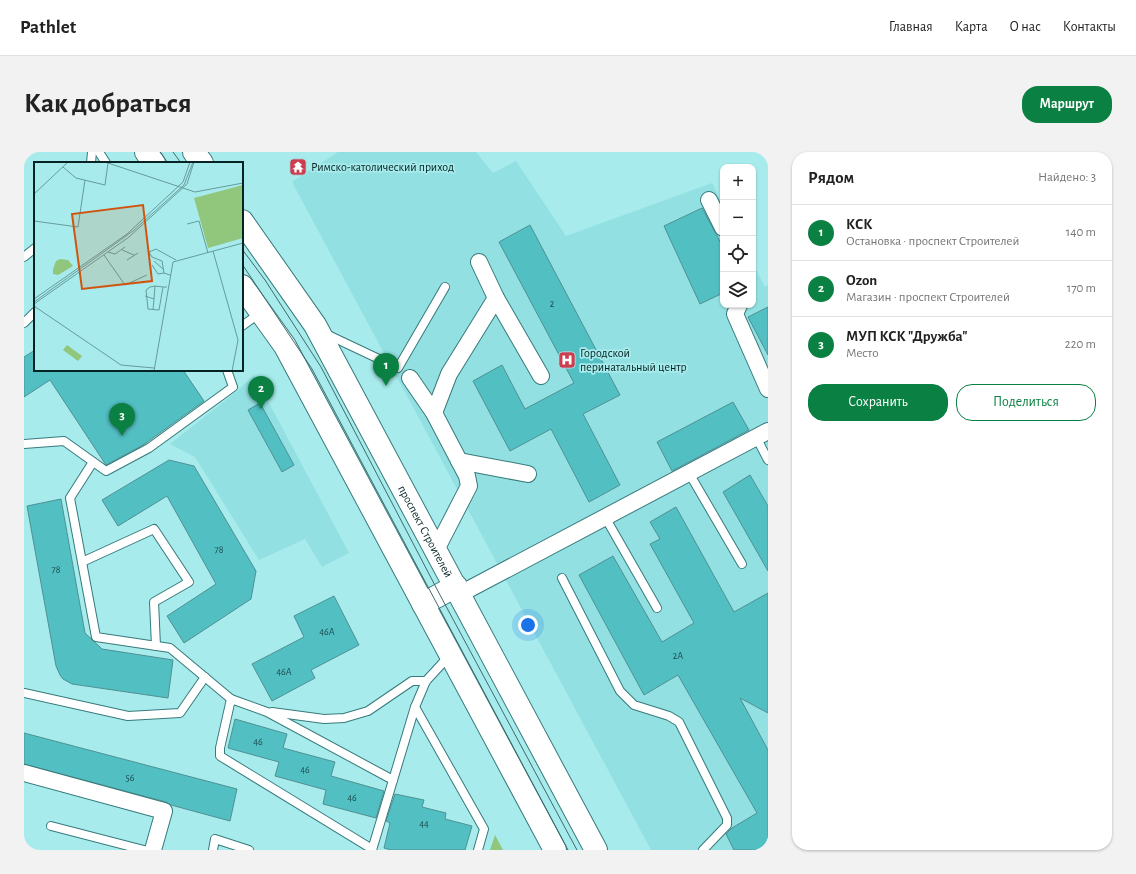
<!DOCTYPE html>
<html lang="ru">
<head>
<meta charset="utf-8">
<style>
  body { margin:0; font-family:"Alegreya Sans",sans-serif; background:#f2f2f2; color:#222 }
  .controls { position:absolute; right:12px; top:12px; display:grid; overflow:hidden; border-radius:8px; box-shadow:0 1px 3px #0004 }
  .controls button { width:36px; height:36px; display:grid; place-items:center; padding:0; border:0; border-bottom:1px solid #e0e0e0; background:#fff; color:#222; font:20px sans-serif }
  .you { position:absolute; left:504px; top:473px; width:14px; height:14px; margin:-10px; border:3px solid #fff; border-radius:50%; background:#1a73e8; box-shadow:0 0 0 6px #1a73e833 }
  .badge { display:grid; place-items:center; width:26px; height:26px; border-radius:50%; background:#0b8043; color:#fff; font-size:13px; font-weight:700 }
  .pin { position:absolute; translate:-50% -33px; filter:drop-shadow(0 1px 2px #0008) }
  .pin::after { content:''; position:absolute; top:21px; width:14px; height:12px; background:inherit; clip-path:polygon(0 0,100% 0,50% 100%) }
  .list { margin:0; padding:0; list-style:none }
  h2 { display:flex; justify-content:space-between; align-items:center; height:52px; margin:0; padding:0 16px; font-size:17px }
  h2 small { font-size:13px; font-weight:400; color:#767676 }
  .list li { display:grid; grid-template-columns:26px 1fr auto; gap:12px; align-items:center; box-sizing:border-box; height:56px; padding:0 16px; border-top:1px solid #e0e0e0 }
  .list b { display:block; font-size:15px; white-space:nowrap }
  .list p { margin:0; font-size:13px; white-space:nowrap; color:#767676 }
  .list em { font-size:13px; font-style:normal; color:#767676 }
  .actions { display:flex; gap:8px; padding:12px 16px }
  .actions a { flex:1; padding:9px 0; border:1px solid #0b8043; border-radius:16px; text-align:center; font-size:14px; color:#0b8043 }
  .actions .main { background:#0b8043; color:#fff }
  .icon { flex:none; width:22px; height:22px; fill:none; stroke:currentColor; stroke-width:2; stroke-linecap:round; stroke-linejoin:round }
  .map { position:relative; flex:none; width:744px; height:698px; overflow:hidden; border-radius:16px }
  header { display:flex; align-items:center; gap:24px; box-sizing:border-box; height:56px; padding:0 20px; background:#fff; border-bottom:1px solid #e0e0e0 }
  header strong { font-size:19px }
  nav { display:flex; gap:22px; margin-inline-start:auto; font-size:14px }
  .intro { display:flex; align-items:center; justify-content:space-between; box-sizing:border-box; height:96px; padding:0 24px }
  h1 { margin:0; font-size:28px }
  .button { padding:10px 18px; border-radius:16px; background:#0b8043; color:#fff; font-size:14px; font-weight:700 }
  main { display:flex; gap:24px; padding:0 24px }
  aside { flex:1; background:#fff; border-radius:16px; box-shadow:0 1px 3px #0004 }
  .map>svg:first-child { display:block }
  .built { fill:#92e0e2 }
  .green { fill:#91c77c }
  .building { fill:#52bfc2; stroke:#4f9193 }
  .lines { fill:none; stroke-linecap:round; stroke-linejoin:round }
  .lane-casing { stroke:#377a7c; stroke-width:10 }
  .street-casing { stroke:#377a7c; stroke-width:18 }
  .secondary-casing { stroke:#377a7c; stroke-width:24 }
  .primary-casing { stroke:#377a7c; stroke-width:24 }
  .lane { stroke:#fff; stroke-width:8 }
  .street { stroke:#fff; stroke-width:16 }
  .secondary { stroke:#fff; stroke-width:22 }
  .primary { stroke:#fff; stroke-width:22 }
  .tram { stroke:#406b6c; stroke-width:1 }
  .labels { text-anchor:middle; stroke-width:3.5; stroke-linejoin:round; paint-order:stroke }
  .number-label { font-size:10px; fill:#194a4c }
  .poi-label { font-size:12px; fill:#062324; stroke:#a7ebec; text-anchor:start }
  .street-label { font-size:12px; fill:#062324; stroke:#a7ebec }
  .inset-road { fill:none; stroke:#679b9c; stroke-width:1 }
  .view { fill:#d1540e; fill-opacity:0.15; stroke:#d1540e; stroke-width:2 }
  .inset-edge { fill:none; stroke:#062324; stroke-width:2 }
</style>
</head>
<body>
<header>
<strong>Pathlet</strong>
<nav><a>Главная</a><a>Карта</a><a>О нас</a><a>Контакты</a></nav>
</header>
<div class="intro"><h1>Как добраться</h1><a class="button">Маршрут</a></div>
<main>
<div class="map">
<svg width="744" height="698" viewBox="0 0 744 698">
  <rect width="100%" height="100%" fill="#a7ebec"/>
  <g class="built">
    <path d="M 314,0 L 452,0 L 469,21 L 492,9 L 542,84 L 688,31 L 699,53 L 699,153 L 729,153 L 729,112 L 741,135 L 744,133 L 744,698 L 627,698 L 268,30 Z"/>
    <path d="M 230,223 L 325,401 L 298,415 L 281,387 L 235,408 L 171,305 L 146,292 L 212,240 Z"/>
  </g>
  <path class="green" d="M 471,683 L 479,698 L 466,698 Z"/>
  <g class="building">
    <path d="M 678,56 L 699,95 L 699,141 L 676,152 L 640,74 Z"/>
    <path d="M 506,73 L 596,243 L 559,262 L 596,333 L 565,350 L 527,277 L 486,299 L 449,229 L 478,213 L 501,257 L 550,231 L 475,90 Z"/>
    <path d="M 744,155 L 744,203 L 724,165 Z"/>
    <path d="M 11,198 L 11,218 L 159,218 L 180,249 L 119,293 L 82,313 L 26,228 L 0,245 L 0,205 Z"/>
    <path d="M 709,250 L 725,278 L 648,319 L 633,290 Z"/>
    <path d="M 236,251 L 270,313 L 258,320 L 224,258 Z"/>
    <path d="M 145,308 L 170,314 L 232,419 L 227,447 L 160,491 L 143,464 L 192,432 L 143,344 L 94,374 L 78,348 Z"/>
    <path d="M 726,323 L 744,354 L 744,419 L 699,340 Z"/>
    <path d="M 37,347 L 61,481 L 78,497 L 149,508 L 144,546 L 48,532 L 39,527 L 36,523 L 32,514 L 3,354 Z"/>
    <path d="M 652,355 L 710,460 L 744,441 L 744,561 L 716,546 L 744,598 L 744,698 L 710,698 L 702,682 L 708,676 L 733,661 L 654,523 L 620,543 L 555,423 L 589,404 L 638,490 L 670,471 L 626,392 L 636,387 L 626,370 Z"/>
    <path d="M 310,444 L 335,493 L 287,518 L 291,526 L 248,549 L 228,512 L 280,485 L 270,464 Z"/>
    <path d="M 211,567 L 263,582 L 259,596 L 311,610 L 307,624 L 360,639 L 352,666 L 299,652 L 302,638 L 251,624 L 255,610 L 204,596 Z"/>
    <path d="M 0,581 L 213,637 L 206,669 L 147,653 L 142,650 L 0,612 Z"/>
    <path d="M 371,642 L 400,648 L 398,655 L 422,661 L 421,667 L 448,674 L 441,698 L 367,698 L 360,696 L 366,671 L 362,669 Z"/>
  </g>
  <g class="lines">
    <defs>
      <g id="lane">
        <path d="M 75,0 L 82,11"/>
        <path d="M 67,11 L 68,0"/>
        <path d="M 0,105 L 11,96"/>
        <path d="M 0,171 L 11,160"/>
        <path d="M 218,174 L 236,161"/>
        <path d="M 300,181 L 374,216 L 421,135"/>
        <path d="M 732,285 L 744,308"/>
        <path d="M 0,292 L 40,289 L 82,319 L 125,296 L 209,235 L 203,218"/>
        <path d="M 69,310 L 46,346 L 72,485 L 146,496 L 207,547"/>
        <path d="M 665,321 L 718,412"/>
        <path d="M 581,365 L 633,456"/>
        <path d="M 58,410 L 130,377 L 165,430 L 130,450 L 132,494"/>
        <path d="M 538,426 L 596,539 L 610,553 L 645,564 L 655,570 L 703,666 L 703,673 L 679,698"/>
        <path d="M 0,541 L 104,564 L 156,561 L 181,525"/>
        <path d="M 391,555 L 460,677 L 454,698"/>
        <path d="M 248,560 L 300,567 L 320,566 L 344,559 L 388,529 L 402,529"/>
        <path d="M 27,674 L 120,698"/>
        <path d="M 348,697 L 196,604 L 196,596 L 207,547 L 243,560 L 369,628"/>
        <path d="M 189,698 L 191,687 L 225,698"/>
        <path d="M 348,698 L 391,555 L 402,529 L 426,503"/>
      </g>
      <g id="street">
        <path d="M 685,48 L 699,76"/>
        <path d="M 455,110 L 472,146 L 517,224"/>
        <path d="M 715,153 L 711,162 L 744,237"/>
        <path d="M 386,226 L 410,261 L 443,324 L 445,334 L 412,398"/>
        <path d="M 410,261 L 425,222 L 472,146"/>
        <path d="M 435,309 L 504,322"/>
        <path d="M 436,442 L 744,279"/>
        <path d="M 0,621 L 140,659 L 129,698"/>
      </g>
      <path id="secondary" d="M 399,452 L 432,434"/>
      <g id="primary">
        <path d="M 122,0 L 130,11"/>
        <path d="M 170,0 L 178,11"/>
        <path id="s1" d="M 218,69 L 291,173 L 572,698"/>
        <path d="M 218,134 L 261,194 L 531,698"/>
      </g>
    </defs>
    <use href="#lane" class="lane-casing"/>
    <use href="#street" class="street-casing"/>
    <use href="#secondary" class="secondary-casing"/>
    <use href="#primary" class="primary-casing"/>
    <use href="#lane" class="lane"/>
    <use href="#street" class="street"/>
    <use href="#secondary" class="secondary"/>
    <use href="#primary" class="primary"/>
    <g class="tram">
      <path d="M 136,0 L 144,11"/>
      <path d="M 149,0 L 157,11"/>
      <path d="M 218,97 L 241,128 L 297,215 L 416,443 L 553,698"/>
      <path d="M 218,112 L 288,217 L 544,698"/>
    </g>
  </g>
  <defs>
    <symbol id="temple-square" viewBox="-11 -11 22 22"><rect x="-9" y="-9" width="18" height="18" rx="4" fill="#cd3d50" stroke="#a7ebec"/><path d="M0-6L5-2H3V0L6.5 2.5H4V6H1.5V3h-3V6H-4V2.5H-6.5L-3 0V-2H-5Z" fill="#fff"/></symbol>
    <symbol id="hospital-square" viewBox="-11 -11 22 22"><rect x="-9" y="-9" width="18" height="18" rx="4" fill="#cd3d50" stroke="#a7ebec"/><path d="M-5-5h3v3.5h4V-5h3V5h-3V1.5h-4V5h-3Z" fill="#fff"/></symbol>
  </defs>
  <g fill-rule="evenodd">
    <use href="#temple-square" x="264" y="5" width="20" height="20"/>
    <use href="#hospital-square" x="533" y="198" width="20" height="20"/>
  </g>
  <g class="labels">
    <g class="number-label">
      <text x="528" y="155">2</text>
      <text x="195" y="401">78</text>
      <text x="32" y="421">78</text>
      <text x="303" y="483">46А</text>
      <text x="654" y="507">2А</text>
      <text x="260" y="523">46А</text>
      <text x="234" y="593">46</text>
      <text x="281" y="621">46</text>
      <text x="106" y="629">56</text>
      <text x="328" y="649">46</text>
      <text x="400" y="675">44</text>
    </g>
    <g class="poi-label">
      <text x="287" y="19">Римско-католический приход</text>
      <text x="556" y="205">Городской<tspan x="556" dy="14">перинатальный центр</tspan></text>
    </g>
    <g class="street-label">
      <text dy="4" stroke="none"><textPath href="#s1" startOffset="361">проспект Строителей</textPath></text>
    </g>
  </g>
  <g transform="translate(10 10)">
    <rect width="209" height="209" fill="#a7ebec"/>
    <path d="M 209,23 L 209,76 L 174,86 L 160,36 ZM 26,97 L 34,98 L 39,104 L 24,113 L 19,112 L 19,107 L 22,99 ZM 33,183 L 48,194 L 44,199 L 29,188 Z" fill="#91c77c"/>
    <path class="inset-road" d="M 71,0 L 161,30 L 209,21M 29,5 L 42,16 L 71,23 L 74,1M 0,32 L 34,0M 0,59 L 44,65 L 51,18M 153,62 L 165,59 L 174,91M 88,88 L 100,93M 179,89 L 204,178 L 198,209M 74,90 L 81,92 L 91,85M 70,93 L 91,123 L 113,113M 93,98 L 104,91M 120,99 L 129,107M 118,103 L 124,112 L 130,111M 136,113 L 130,111 L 128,99 L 118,95 L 115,90 L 122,87 L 142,98M 129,125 L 125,148 L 114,147 L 112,128 L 116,125 L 121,124 L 129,125 L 133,125M 111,134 L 120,137 L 119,148M 0,137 L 93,72 L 149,20 L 156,0M 120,137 L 121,124M 0,140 L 99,69 L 150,23 L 159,0M 0,142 L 95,75 L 153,22 L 160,0M 0,144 L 87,203 L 120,206M 120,209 L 139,100 L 209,81"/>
    <path class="view" d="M 109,43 L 118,119 L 48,127 L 38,52 Z"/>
    <rect width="209" height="209" class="inset-edge"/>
  </g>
</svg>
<div class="controls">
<button>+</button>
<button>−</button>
<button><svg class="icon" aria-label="locate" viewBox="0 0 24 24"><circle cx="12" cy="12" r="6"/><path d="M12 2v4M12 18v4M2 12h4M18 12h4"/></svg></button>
<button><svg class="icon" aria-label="layers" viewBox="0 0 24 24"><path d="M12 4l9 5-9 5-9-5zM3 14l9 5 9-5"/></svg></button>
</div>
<div class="you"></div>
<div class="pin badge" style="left:362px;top:234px">1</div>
<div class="pin badge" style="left:237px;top:257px">2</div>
<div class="pin badge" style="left:98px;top:284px">3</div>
</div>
<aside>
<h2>Рядом<small>Найдено: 3</small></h2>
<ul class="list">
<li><span class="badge">1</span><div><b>КСК</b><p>Остановка · проспект Строителей</p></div><em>140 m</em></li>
<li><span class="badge">2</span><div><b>Ozon</b><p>Магазин · проспект Строителей</p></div><em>170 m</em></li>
<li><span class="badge">3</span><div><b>МУП КСК &quot;Дружба&quot;</b><p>Место</p></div><em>220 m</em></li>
</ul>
<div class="actions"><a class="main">Сохранить</a><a>Поделиться</a></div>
</aside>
</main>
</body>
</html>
